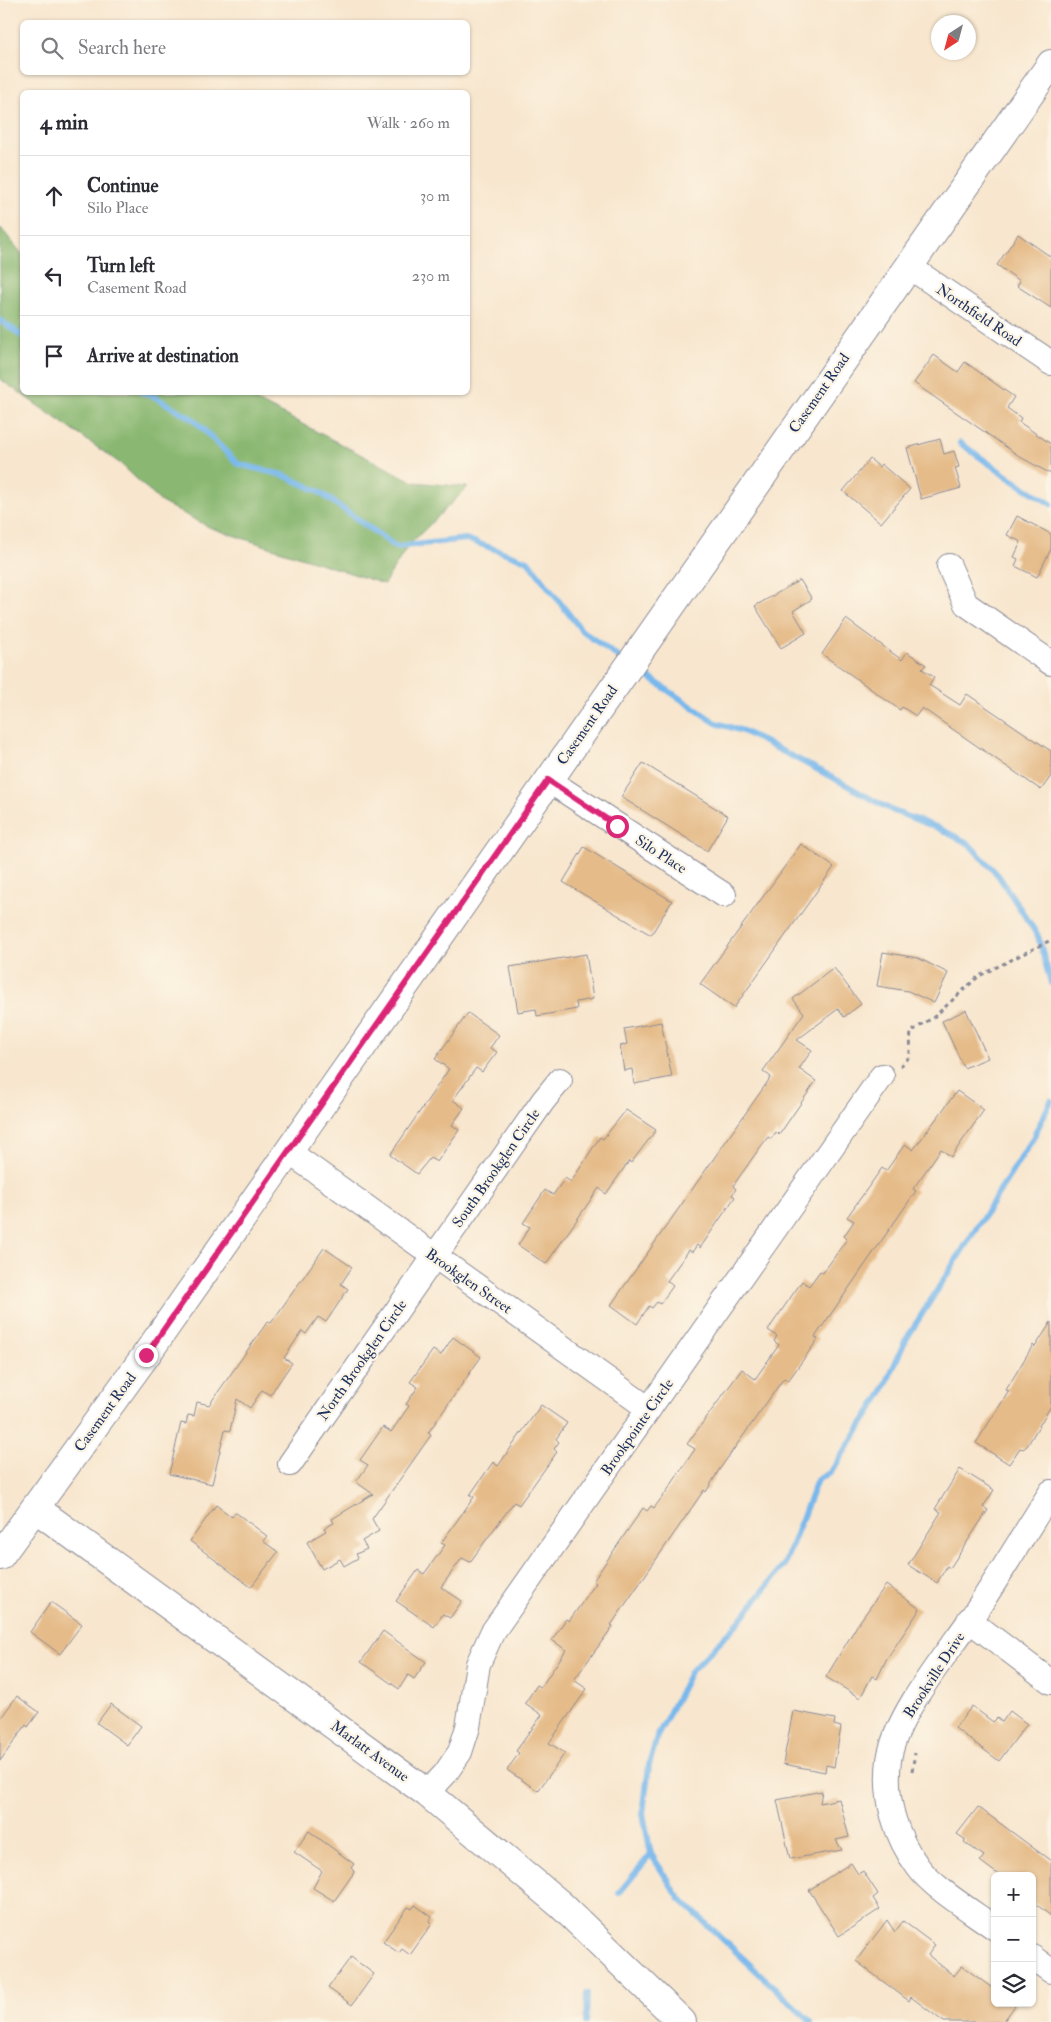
<!DOCTYPE html>
<html lang="en">
<head>
<meta charset="utf-8">
<style>
  body { margin:0; font-family:"IM FELL Double Pica",serif; background:#f2f2f3; color:#2b2b33 }
  .controls { position:absolute; right:15px; bottom:15px; display:grid; overflow:hidden; border-radius:8px; box-shadow:0 1px 4px #0004 }
  .controls button { width:45px; height:45px; display:grid; place-items:center; padding:0; border:0; border-bottom:1px solid #e1e1e2; background:#fff; color:#2b2b33; font:25px sans-serif }
  .compass { position:absolute; left:931px; top:15px; width:45px; height:45px; border-radius:50%; background:#fff; box-shadow:0 1px 4px #0004; rotate:216deg }
  .stop { position:absolute; width:15px; height:15px; margin:-11px; border:4px solid #db2777; border-radius:50%; background:#fff }
  .stop.end { background:#db2777; border-color:#fff; box-shadow:0 1px 5px #0008 }
  .list { margin:0; padding:0; list-style:none }
  h2 { display:flex; justify-content:space-between; align-items:center; height:65px; margin:0; padding:0 20px; font-size:21px }
  h2 small { font-size:16px; font-weight:400; color:#7c7c81 }
  .list li { display:grid; grid-template-columns:32px 1fr auto; gap:15px; align-items:center; box-sizing:border-box; height:80px; padding:0 20px; border-top:1px solid #e1e1e2 }
  .list b { display:block; font-size:19px; white-space:nowrap }
  .list p { margin:0; font-size:16px; white-space:nowrap; color:#7c7c81 }
  .list em { font-size:16px; font-style:normal; color:#7c7c81 }
  .icon { flex:none; width:28px; height:28px; fill:none; stroke:currentColor; stroke-width:2; stroke-linecap:round; stroke-linejoin:round }
  .map { position:relative; flex:none; width:1051px; height:2022px; overflow:hidden }
  .search { position:absolute; background:#fff; box-shadow:0 1px 4px #0004; left:20px; top:20px; width:450px; height:55px; display:flex; align-items:center; gap:12px; box-sizing:border-box; padding:0 18px; border-radius:8px; color:#7c7c81; font-size:19px }
  .panel { position:absolute; background:#fff; box-shadow:0 1px 4px #0004; left:20px; top:90px; width:450px; height:305px; border-radius:8px }
  .map>svg:first-child { display:block }
  .forest { fill:#8ab872; stroke:#527468 }
  .lines { fill:none; stroke-linecap:round; stroke-linejoin:round }
  .stream { stroke:#78b8ec; stroke-width:6 }
  .building { fill:#e5bb89 }
  .minor-casing { stroke:#8a8a96; stroke-width:26 }
  .tertiary-casing { stroke:#8a8a96; stroke-width:30 }
  .path { stroke:#8a8a96; stroke-width:3; stroke-dasharray:4 4; stroke-linecap:butt }
  .minor { stroke:#fff; stroke-width:24 }
  .tertiary { stroke:#fff; stroke-width:28 }
  .route { stroke:#db2777; stroke-width:6 }
  .labels { text-anchor:middle; stroke-width:4.5; stroke-linejoin:round; paint-order:stroke }
  .street-label { font-size:15px; fill:#1b2f5e; stroke:#fcf5e5 }
</style>
</head>
<body>
<div class="map">
<svg width="1051" height="2022" viewBox="0 0 1051 2022">
  <rect width="100%" height="100%" fill="#fcf5e5"/>
  <filter id="ink" filterUnits="userSpaceOnUse"><feTurbulence type="fractalNoise" baseFrequency=".02" numOctaves="2"/><feDisplacementMap in="SourceGraphic" scale="10" xChannelSelector="R" yChannelSelector="G"/><feConvolveMatrix kernelMatrix="1 2 1 2 8 2 1 2 1" color-interpolation-filters="sRGB"/></filter>
  <filter id="wash" filterUnits="userSpaceOnUse"><feTurbulence type="fractalNoise" baseFrequency=".0096" numOctaves="4" result="noise"/><feDisplacementMap in="SourceGraphic" scale="20" xChannelSelector="R" yChannelSelector="G"/><feGaussianBlur stdDeviation="1.12" result="paint"/><feColorMatrix in="noise" values="0 0 0 0 0 0 0 0 0 0 0 0 0 0 0 0 0 1.4 0 .05"/><feComposite in="paint" operator="in"/></filter>
  <g filter="url(#wash)">
    <rect width="100%" height="100%" fill="#f8e6ce"/>
    <path class="forest" d="M 0,227 L 22,254 L 22,392 L 242,393 L 414,482 L 468,487 L 408,546 L 384,584 L 211,528 L 161,502 L 121,464 L 0,379 Z"/>
    <g class="lines">
      <g class="stream">
        <path d="M 0,320 L 22,336"/>
        <path d="M 141,392 L 155,397 L 193,419 L 238,464 L 283,475 L 318,491 L 396,547 L 466,539 L 528,561 L 582,631 L 624,661"/>
        <path d="M 960,443 L 1011,479 L 1051,504"/>
        <path d="M 635,668 L 716,723 L 743,731 L 830,776 L 893,811 L 936,827 L 968,843 L 998,875 L 1038,936 L 1051,983"/>
        <path d="M 619,1893 L 651,1854"/>
        <path d="M 586,2022 L 587,1993"/>
        <path d="M 811,2022 L 680,1899 L 651,1854 L 643,1814 L 649,1765 L 657,1737 L 690,1672 L 738,1623 L 784,1565 L 817,1480 L 831,1472 L 881,1395 L 905,1341 L 1032,1140 L 1051,1101"/>
      </g>
    </g>
    <g id="blocks">
      <g class="building">
        <path d="M 1018,234 L 1051,257 L 1051,308 L 1017,286 L 1020,281 L 997,265 Z"/>
        <path d="M 934,355 L 958,372 L 965,362 L 1014,397 L 1007,408 L 1021,418 L 1019,422 L 1051,444 L 1051,474 L 1022,458 L 914,383 Z"/>
        <path d="M 940,439 L 944,454 L 954,451 L 959,467 L 955,468 L 961,488 L 921,499 L 907,448 Z"/>
        <path d="M 870,459 L 879,467 L 881,464 L 910,489 L 881,523 L 843,491 Z"/>
        <path d="M 1017,516 L 1051,534 L 1051,549 L 1037,577 L 1015,566 L 1018,559 L 1014,557 L 1021,542 L 1007,535 Z"/>
        <path d="M 800,580 L 812,599 L 793,611 L 806,633 L 781,648 L 755,606 Z"/>
        <path d="M 846,619 L 902,660 L 907,652 L 926,665 L 922,669 L 934,677 L 929,685 L 960,705 L 967,694 L 1051,751 L 1051,776 L 1041,790 L 922,708 L 916,716 L 902,707 L 900,710 L 822,654 Z"/>
        <path d="M 643,763 L 728,816 L 707,851 L 621,797 Z"/>
        <path d="M 801,844 L 834,867 L 734,1008 L 700,984 Z"/>
        <path d="M 584,847 L 672,901 L 651,935 L 563,882 Z"/>
        <path d="M 883,952 L 918,958 L 948,973 L 934,1003 L 908,991 L 877,986 Z"/>
        <path d="M 586,954 L 593,999 L 576,1002 L 577,1009 L 537,1016 L 536,1009 L 518,1012 L 510,967 Z"/>
        <path d="M 834,968 L 861,1004 L 844,1017 L 838,1009 L 797,1040 L 812,1050 L 799,1069 L 816,1081 L 779,1135 L 776,1132 L 771,1139 L 768,1137 L 756,1153 L 733,1186 L 736,1189 L 732,1195 L 735,1197 L 700,1248 L 697,1245 L 692,1252 L 689,1250 L 667,1281 L 673,1286 L 660,1304 L 657,1302 L 652,1308 L 649,1306 L 637,1324 L 611,1305 L 771,1077 L 763,1071 L 804,1013 L 793,999 Z"/>
        <path d="M 966,1010 L 988,1058 L 964,1068 L 942,1021 Z"/>
        <path d="M 468,1013 L 499,1035 L 490,1048 L 497,1052 L 482,1072 L 476,1068 L 453,1100 L 464,1108 L 452,1125 L 459,1130 L 437,1162 L 430,1158 L 417,1174 L 390,1155 L 449,1069 L 435,1059 Z"/>
        <path d="M 661,1022 L 672,1077 L 634,1084 L 632,1069 L 624,1071 L 622,1058 L 620,1046 L 627,1044 L 624,1029 Z"/>
        <path d="M 957,1091 L 984,1110 L 951,1157 L 941,1149 L 913,1189 L 916,1191 L 815,1337 L 818,1339 L 788,1381 L 784,1378 L 719,1470 L 706,1492 L 704,1490 L 611,1625 L 613,1626 L 574,1680 L 587,1689 L 549,1743 L 565,1753 L 538,1791 L 507,1770 L 519,1753 L 516,1751 L 542,1715 L 525,1703 L 537,1685 L 541,1687 L 566,1650 L 552,1640 L 566,1619 L 569,1621 L 596,1583 L 593,1581 L 643,1508 L 647,1511 L 651,1506 L 654,1508 L 669,1488 L 695,1449 L 687,1444 L 742,1369 L 755,1379 L 779,1345 L 774,1341 L 777,1336 L 768,1330 L 802,1281 L 809,1286 L 820,1271 L 823,1273 L 847,1239 L 844,1236 L 854,1221 L 847,1217 L 882,1168 L 886,1171 L 905,1144 L 913,1150 Z"/>
        <path d="M 626,1110 L 656,1130 L 631,1163 L 629,1161 L 606,1194 L 599,1188 L 546,1264 L 518,1245 L 530,1227 L 523,1223 L 545,1190 L 553,1195 L 565,1178 L 571,1182 L 600,1137 L 603,1139 Z"/>
        <path d="M 324,1248 L 352,1267 L 341,1284 L 348,1289 L 326,1322 L 318,1317 L 306,1334 L 302,1331 L 284,1358 L 292,1363 L 270,1395 L 262,1390 L 250,1408 L 237,1399 L 230,1431 L 225,1430 L 212,1484 L 169,1474 L 181,1423 L 186,1424 L 188,1415 L 194,1416 L 197,1402 L 209,1405 L 268,1321 L 271,1323 Z"/>
        <path d="M 1051,1322 L 1051,1406 L 1027,1446 L 1023,1449 L 1020,1448 L 1009,1464 L 976,1443 L 1009,1391 L 1006,1390 L 1033,1345 L 1035,1347 Z"/>
        <path d="M 453,1337 L 481,1357 L 428,1433 L 431,1435 L 372,1519 L 379,1531 L 362,1541 L 367,1549 L 356,1554 L 358,1558 L 344,1566 L 340,1559 L 322,1569 L 307,1542 L 326,1531 L 324,1528 L 334,1523 L 332,1519 L 373,1494 L 356,1482 L 368,1465 L 360,1460 L 383,1427 L 391,1432 L 409,1406 L 406,1404 L 418,1387 L 410,1382 L 433,1350 L 441,1355 Z"/>
        <path d="M 541,1405 L 567,1423 L 556,1439 L 559,1442 L 554,1449 L 557,1452 L 519,1505 L 514,1502 L 470,1562 L 462,1558 L 441,1587 L 462,1601 L 450,1618 L 443,1614 L 434,1627 L 396,1601 L 418,1570 L 424,1574 L 445,1545 L 441,1543 L 474,1497 L 470,1495 L 493,1462 L 498,1466 Z"/>
        <path d="M 960,1469 L 994,1490 L 983,1507 L 988,1510 L 950,1568 L 947,1566 L 937,1583 L 908,1565 L 941,1512 L 935,1509 Z"/>
        <path d="M 216,1505 L 232,1517 L 235,1512 L 267,1536 L 263,1541 L 278,1552 L 251,1587 L 190,1541 Z"/>
        <path d="M 886,1585 L 920,1609 L 886,1660 L 877,1679 L 872,1676 L 860,1698 L 826,1677 L 858,1624 Z"/>
        <path d="M 51,1602 L 82,1624 L 60,1654 L 30,1632 Z"/>
        <path d="M 383,1631 L 426,1662 L 414,1679 L 408,1675 L 399,1689 L 361,1662 Z"/>
        <path d="M 17,1696 L 39,1712 L 28,1727 L 26,1725 L 0,1761 L 0,1719 Z"/>
        <path d="M 111,1704 L 141,1726 L 127,1745 L 97,1723 Z"/>
        <path d="M 972,1706 L 993,1722 L 997,1718 L 1002,1722 L 1010,1711 L 1027,1724 L 999,1761 L 955,1728 Z"/>
        <path d="M 793,1711 L 835,1719 L 834,1725 L 841,1727 L 834,1767 L 826,1765 L 825,1772 L 783,1764 Z"/>
        <path d="M 822,1791 L 820,1803 L 839,1799 L 849,1837 L 836,1840 L 842,1850 L 790,1859 L 777,1800 Z"/>
        <path d="M 978,1807 L 1051,1861 L 1051,1916 L 1032,1901 L 1032,1876 L 1000,1876 L 980,1861 L 984,1856 L 964,1842 L 966,1840 L 957,1834 Z"/>
        <path d="M 309,1831 L 354,1864 L 351,1868 L 355,1871 L 334,1901 L 313,1888 L 322,1871 L 294,1852 Z"/>
        <path d="M 851,1863 L 858,1874 L 863,1871 L 878,1894 L 873,1898 L 880,1909 L 839,1936 L 809,1890 Z"/>
        <path d="M 415,1905 L 432,1917 L 429,1921 L 432,1924 L 410,1955 L 402,1949 L 399,1953 L 383,1942 L 408,1907 L 412,1909 Z"/>
        <path d="M 887,1920 L 895,1932 L 903,1921 L 935,1945 L 928,1955 L 954,1976 L 962,1966 L 995,1990 L 995,2003 L 1017,2003 L 1003,2022 L 944,2022 L 911,1997 L 909,2001 L 856,1961 Z"/>
        <path d="M 351,1957 L 374,1974 L 352,2005 L 328,1988 Z"/>
      </g>
    </g>
  </g>
  <g filter="url(#ink)">
    <use href="#blocks" fill-opacity="0" stroke="#8a8a96" stroke-width="1"/>
    <g class="lines">
      <defs>
        <g id="minor">
          <path d="M 908,266 L 1051,363"/>
          <path d="M 949,566 L 966,604 L 1051,663"/>
          <path d="M 548,780 L 724,895"/>
          <path d="M 289,1152 L 649,1409"/>
          <path d="M 290,1464 L 543,1101 L 560,1080"/>
          <path d="M 969,1620 L 1051,1682"/>
          <path d="M 427,1793 L 445,1774 L 460,1752 L 468,1727 L 478,1664 L 492,1633 L 882,1076"/>
          <path d="M 995,1928 C 973,1912 933,1888 918,1867 C 895,1836 884,1798 889,1760 C 895,1716 945,1656 970,1620 C 998,1578 1024,1534 1051,1492"/>
          <path d="M 1032,1957 L 1051,1971"/>
        </g>
        <g id="tertiary">
          <path d="M 35,1508 L 427,1793 L 561,1905 L 682,2022"/>
          <path d="M 0,1556 L 146,1355 L 1051,64"/>
        </g>
      </defs>
      <use href="#minor" class="minor-casing"/>
      <use href="#tertiary" class="tertiary-casing"/>
      <g class="path">
        <path d="M 900,1066 C 914,1058 909,1045 911,1032 L 935,1016 L 979,976 L 1051,940"/>
        <path d="M 912,1771 L 915,1753"/>
      </g>
      <use href="#minor" class="minor"/>
      <use href="#tertiary" class="tertiary"/>
    </g>
  </g>
  <g class="lines" filter="url(#ink)">
    <path class="route" d="M 146,1355 L 548,780 L 617,826"/>
  </g>
  <g class="labels">
    <g class="street-label">
      <text transform="translate(979 315) rotate(34)" y="5">Northfield Road</text>
      <text transform="translate(819 393) rotate(-55)" y="5">Casement Road</text>
      <text transform="translate(587 725) rotate(-55)" y="5">Casement Road</text>
      <text transform="translate(661 854) rotate(33)" y="5">Silo Place</text>
      <text transform="translate(496 1168) rotate(-55)" y="5">South Brookglen Circle</text>
      <text transform="translate(469 1281) rotate(35)" y="5">Brookglen Street</text>
      <text transform="translate(362 1360) rotate(-55)" y="5">North Brookglen Circle</text>
      <text transform="translate(105 1412) rotate(-54)" y="5">Casement Road</text>
      <text transform="translate(637 1427) rotate(-55)" y="5">Brookpointe Circle</text>
      <text transform="translate(934 1675) rotate(-57)" y="5">Brookville Drive</text>
      <text transform="translate(370 1751) rotate(36)" y="5">Marlatt Avenue</text>
    </g>
  </g>
</svg>
<div class="controls">
<button>+</button>
<button>−</button>
<button><svg class="icon" aria-label="layers" viewBox="0 0 24 24"><path d="M12 4l9 5-9 5-9-5zM3 14l9 5 9-5"/></svg></button>
</div>
<svg class="compass" viewBox="-18 -18 36 36"><path d="M0-13l5 13h-10z" fill="#e53935"/><path d="M0 13l5-13h-10z" fill="#7c7c81"/></svg>
<div class="stop" style="left:617px;top:826px"></div>
<div class="stop end" style="left:146px;top:1355px"></div>
<div class="search"><svg class="icon" aria-label="search" viewBox="0 0 24 24"><circle cx="10" cy="10" r="6"/><path d="M15 15l6 6"/></svg>Search here</div>
<section class="panel">
<h2>4 min<small>Walk · 260 m</small></h2>
<ul class="list">
<li><svg class="icon" aria-label="ahead" viewBox="0 0 24 24"><path d="M12 20V5M6 11l6-6 6 6"/></svg><div><b>Continue</b><p>Silo Place</p></div><em>30 m</em></li>
<li><svg class="icon" aria-label="left" viewBox="0 0 24 24"><path d="M17 20v-9H6M10 6l-5 5 5 5"/></svg><div><b>Turn left</b><p>Casement Road</p></div><em>230 m</em></li>
<li><svg class="icon" aria-label="arrive" viewBox="0 0 24 24"><path d="M6 21V4h12l-3 4 3 4H6"/></svg><div><b>Arrive at destination</b></div></li>
</ul>
</section>
</div>
</body>
</html>
